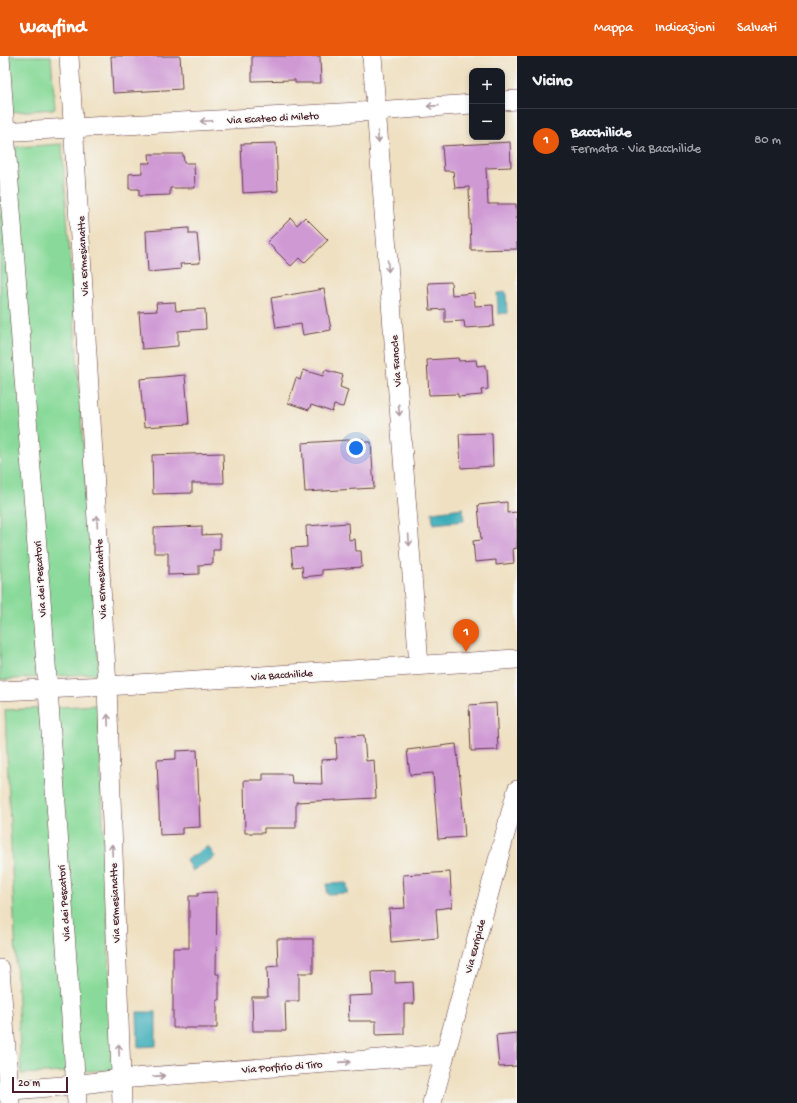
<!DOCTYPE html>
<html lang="it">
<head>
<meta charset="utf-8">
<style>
  body { margin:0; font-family:"Gochi Hand",sans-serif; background:#20242c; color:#f1f3f6 }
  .controls { position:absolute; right:12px; top:12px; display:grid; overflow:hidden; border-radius:8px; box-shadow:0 2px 6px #0003 }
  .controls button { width:36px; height:36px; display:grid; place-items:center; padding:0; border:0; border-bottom:1px solid #363941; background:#171b24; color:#f1f3f6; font:20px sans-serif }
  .scale { position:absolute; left:12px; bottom:10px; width:56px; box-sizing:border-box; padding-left:4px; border:2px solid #4a1f2b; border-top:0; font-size:11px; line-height:14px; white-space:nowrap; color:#4a1f2b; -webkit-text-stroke:3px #f6f6f2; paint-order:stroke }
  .you { position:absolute; left:356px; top:392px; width:14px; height:14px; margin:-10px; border:3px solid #fff; border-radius:50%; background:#1a73e8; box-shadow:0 0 0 6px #1a73e833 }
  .badge { display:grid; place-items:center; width:26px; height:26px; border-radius:50%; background:#ea580c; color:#fff; font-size:13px; font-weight:700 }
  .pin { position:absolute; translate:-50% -33px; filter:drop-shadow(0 1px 2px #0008) }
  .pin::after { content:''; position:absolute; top:21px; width:14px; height:12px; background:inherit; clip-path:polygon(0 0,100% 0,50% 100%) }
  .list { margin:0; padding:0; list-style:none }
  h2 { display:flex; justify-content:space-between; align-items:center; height:52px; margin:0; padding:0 16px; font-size:17px }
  h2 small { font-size:13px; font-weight:400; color:#9ea1a6 }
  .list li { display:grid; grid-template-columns:26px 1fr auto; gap:12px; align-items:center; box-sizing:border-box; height:64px; padding:0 16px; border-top:1px solid #363941 }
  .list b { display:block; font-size:15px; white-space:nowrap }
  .list p { margin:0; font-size:13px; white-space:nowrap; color:#9ea1a6 }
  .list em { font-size:13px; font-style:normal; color:#9ea1a6 }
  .map { position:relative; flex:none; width:517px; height:1047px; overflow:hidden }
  header { display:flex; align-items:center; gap:24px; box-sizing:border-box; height:56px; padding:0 20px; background:#ea580c; color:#fff }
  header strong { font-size:19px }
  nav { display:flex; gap:22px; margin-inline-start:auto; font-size:14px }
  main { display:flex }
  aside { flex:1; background:#171b24 }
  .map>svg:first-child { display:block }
  .green { fill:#89da9a; stroke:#6a7c62 }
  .water { fill:#3dadb9; stroke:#446672 }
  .building { fill:#cf99d4 }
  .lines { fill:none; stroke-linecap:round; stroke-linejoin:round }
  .minor-casing { stroke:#633c42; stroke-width:20 }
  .minor { stroke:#fff; stroke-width:19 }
  .oneway { stroke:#ae9aa0 }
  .labels { text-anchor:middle; stroke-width:3; stroke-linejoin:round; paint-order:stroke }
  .street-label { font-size:11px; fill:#4a1f2b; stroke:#f6f6f2 }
</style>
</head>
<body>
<header>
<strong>Wayfind</strong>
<nav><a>Mappa</a><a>Indicazioni</a><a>Salvati</a></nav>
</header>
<main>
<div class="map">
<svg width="517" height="1047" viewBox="0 0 517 1047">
  <rect width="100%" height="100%" fill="#f6f6f2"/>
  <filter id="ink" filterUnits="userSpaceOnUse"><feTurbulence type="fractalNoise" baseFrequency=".025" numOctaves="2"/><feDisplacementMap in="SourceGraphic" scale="8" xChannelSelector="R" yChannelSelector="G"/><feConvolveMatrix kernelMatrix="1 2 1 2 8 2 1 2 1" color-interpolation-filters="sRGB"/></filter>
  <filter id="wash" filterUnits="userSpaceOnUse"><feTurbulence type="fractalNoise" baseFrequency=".012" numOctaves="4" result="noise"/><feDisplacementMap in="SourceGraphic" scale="16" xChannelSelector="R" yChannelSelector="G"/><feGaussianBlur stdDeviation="0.9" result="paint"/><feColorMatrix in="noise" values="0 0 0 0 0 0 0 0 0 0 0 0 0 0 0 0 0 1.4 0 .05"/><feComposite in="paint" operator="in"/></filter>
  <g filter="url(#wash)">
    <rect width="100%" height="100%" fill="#efe0c1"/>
    <g class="green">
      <path d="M 0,0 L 51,0 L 55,53 L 0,57 Z"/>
      <path d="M 62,88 L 99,617 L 0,624 L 0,92 Z"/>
      <path d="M 98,649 L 114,1014 L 21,1018 L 5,654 Z"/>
    </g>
    <g class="water">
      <path d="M 506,236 L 507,257 L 498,258 L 497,237 Z"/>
      <path d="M 463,452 L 464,465 L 433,468 L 432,456 Z"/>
      <path d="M 208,790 L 215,801 L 192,815 L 186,804 Z"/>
      <path d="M 347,827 L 348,837 L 327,838 L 327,828 Z"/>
      <path d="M 137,956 L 156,956 L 156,990 L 138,991 Z"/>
    </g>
    <g id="blocks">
      <g class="building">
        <path d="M 111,0 L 180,0 L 182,33 L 113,37 Z"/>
        <path d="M 252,0 L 320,0 L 321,27 L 295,27 L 295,24 L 252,25 Z"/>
        <path d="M 510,86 L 511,111 L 486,112 L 488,148 L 516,148 L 517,193 L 471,194 L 469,131 L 455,132 L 453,115 L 444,115 L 442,90 Z"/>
        <path d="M 276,87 L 278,135 L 243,137 L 241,88 Z"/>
        <path d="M 149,98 L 183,98 L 184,107 L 194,107 L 195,132 L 170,132 L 170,139 L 139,140 L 139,133 L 129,133 L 129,118 L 142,117 L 142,107 L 150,107 Z"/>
        <path d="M 305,161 L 328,184 L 304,207 L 299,202 L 291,210 L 267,186 L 291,162 L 297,169 Z"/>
        <path d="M 189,172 L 189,178 L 197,178 L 200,207 L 180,208 L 181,213 L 148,216 L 146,175 Z"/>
        <path d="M 451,226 L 452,239 L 474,237 L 475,250 L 493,249 L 494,270 L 465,272 L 464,265 L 445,266 L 445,253 L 430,254 L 428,227 Z"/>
        <path d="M 324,233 L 331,274 L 303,279 L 301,268 L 276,272 L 271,242 Z"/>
        <path d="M 175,246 L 176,255 L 205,253 L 206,273 L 178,275 L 178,290 L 142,293 L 139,256 L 157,255 L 156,247 Z"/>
        <path d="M 458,302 L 459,305 L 476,304 L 477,310 L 485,309 L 485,313 L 487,313 L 488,333 L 481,334 L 482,339 L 458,341 L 458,338 L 429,339 L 427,304 Z"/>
        <path d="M 303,314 L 323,320 L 325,314 L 343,319 L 340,331 L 348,334 L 343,351 L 334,349 L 332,356 L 311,349 L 309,354 L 288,347 L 296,322 L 300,324 Z"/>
        <path d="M 185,319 L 189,368 L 144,371 L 140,323 Z"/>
        <path d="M 492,377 L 493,410 L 461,412 L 459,378 Z"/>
        <path d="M 363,383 L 363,386 L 371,386 L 374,432 L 305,436 L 302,387 Z"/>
        <path d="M 223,397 L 224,427 L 192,427 L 192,437 L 153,438 L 152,399 Z"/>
        <path d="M 507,446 L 507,457 L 517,456 L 517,492 L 513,493 L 514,507 L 496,509 L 496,504 L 475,506 L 473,485 L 481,484 L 478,449 Z"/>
        <path d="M 348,467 L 349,484 L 355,483 L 356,495 L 361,495 L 362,511 L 322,514 L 322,519 L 303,521 L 302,510 L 293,511 L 291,492 L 307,491 L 306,470 Z"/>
        <path d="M 202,470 L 202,479 L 220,478 L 220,494 L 213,494 L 213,508 L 199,509 L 199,518 L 168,519 L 168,497 L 154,497 L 154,472 Z"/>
        <path d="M 496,647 L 498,694 L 471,695 L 469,649 Z"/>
        <path d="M 364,679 L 366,705 L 374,704 L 376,742 L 296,746 L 296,772 L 264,772 L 264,777 L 245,777 L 244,724 L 263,724 L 263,718 L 291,718 L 292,727 L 322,728 L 321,704 L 337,703 L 336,681 Z"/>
        <path d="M 456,688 L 461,731 L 465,781 L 438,783 L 433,717 L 410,719 L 407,694 Z"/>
        <path d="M 197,694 L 200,771 L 182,772 L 182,778 L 160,779 L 157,704 L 176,703 L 176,695 Z"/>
        <path d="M 450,816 L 452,851 L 436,853 L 438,882 L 391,886 L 389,853 L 405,852 L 403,819 Z"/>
        <path d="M 217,836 L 216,918 L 219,918 L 219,944 L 217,944 L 217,972 L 173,972 L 173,892 L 189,892 L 189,840 L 198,840 L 198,837 Z"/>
        <path d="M 277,883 L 313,883 L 313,917 L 299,917 L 299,945 L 285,945 L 286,975 L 253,975 L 252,941 L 268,941 L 267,911 L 278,910 Z"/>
        <path d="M 395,915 L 395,927 L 413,926 L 414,948 L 404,948 L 404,978 L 376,979 L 376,965 L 349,965 L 348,940 L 373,939 L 372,916 Z"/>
        <path d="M 517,977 L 517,1010 L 499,1011 L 496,979 Z"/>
      </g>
    </g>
  </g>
  <g filter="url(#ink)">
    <use href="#blocks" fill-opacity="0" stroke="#633c42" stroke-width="1"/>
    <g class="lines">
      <defs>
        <g id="minor">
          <path d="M 0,0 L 5,76 L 48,634 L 77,1047"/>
          <path d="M 69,0 L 107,630 L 122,1047"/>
          <path d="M 372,0 L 419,609"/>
          <path d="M 502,45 L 517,44"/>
          <path d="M 0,76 L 376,55 L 472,48"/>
          <path d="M 0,635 L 107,630 L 517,603"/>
          <path d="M 0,913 L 10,1047"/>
          <path d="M 0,1035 L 75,1029 L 120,1023 L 445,998"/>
          <path d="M 432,1047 L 517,734"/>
        </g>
      </defs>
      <use href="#minor" class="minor-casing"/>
      <use href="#minor" class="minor"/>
    </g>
    <defs><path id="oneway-shaft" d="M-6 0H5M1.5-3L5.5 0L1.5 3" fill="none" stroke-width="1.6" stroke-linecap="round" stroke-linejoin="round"/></defs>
    <g class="oneway">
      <use href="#oneway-shaft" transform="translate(433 50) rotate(176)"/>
      <use href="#oneway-shaft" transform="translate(206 65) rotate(177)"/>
      <use href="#oneway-shaft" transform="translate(378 81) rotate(86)"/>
      <use href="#oneway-shaft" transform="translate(388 210) rotate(86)"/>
      <use href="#oneway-shaft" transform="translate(399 354) rotate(86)"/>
      <use href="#oneway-shaft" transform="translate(97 465) rotate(-93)"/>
      <use href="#oneway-shaft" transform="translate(409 484) rotate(86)"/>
      <use href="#oneway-shaft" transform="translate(108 664) rotate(-92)"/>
      <use href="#oneway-shaft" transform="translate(112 794) rotate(-92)"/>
      <use href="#oneway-shaft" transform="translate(119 994) rotate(-92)"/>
      <use href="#oneway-shaft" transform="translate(345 1006) rotate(-4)"/>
      <use href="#oneway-shaft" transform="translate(159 1020) rotate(-4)"/>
    </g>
  </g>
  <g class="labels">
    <g class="street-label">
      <text transform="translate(273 61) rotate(-3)" y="4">Via Ecateo di Mileto</text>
      <text transform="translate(82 200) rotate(-93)" y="4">Via Ermesianatte</text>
      <text transform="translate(395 305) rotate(-94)" y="4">Via Fanocle</text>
      <text transform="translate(39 523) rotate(-94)" y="4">Via dei Pescatori</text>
      <text transform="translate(100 523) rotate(-93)" y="4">Via Ermesianatte</text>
      <text transform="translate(282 618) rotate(-4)" y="4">Via Bacchilide</text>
      <text transform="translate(63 847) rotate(-94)" y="4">Via dei Pescatori</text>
      <text transform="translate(114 847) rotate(-92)" y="4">Via Ermesianatte</text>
      <text transform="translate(474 890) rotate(-75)" y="4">Via Euripide</text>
      <text transform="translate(282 1010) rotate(-4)" y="4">Via Porfirio di Tiro</text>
    </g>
  </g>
</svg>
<div class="controls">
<button>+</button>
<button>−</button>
</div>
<div class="scale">20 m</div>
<div class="you"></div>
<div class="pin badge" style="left:466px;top:596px">1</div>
</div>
<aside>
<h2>Vicino<small></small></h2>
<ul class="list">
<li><span class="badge">1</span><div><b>Bacchilide</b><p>Fermata · Via Bacchilide</p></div><em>80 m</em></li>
</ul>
</aside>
</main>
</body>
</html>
